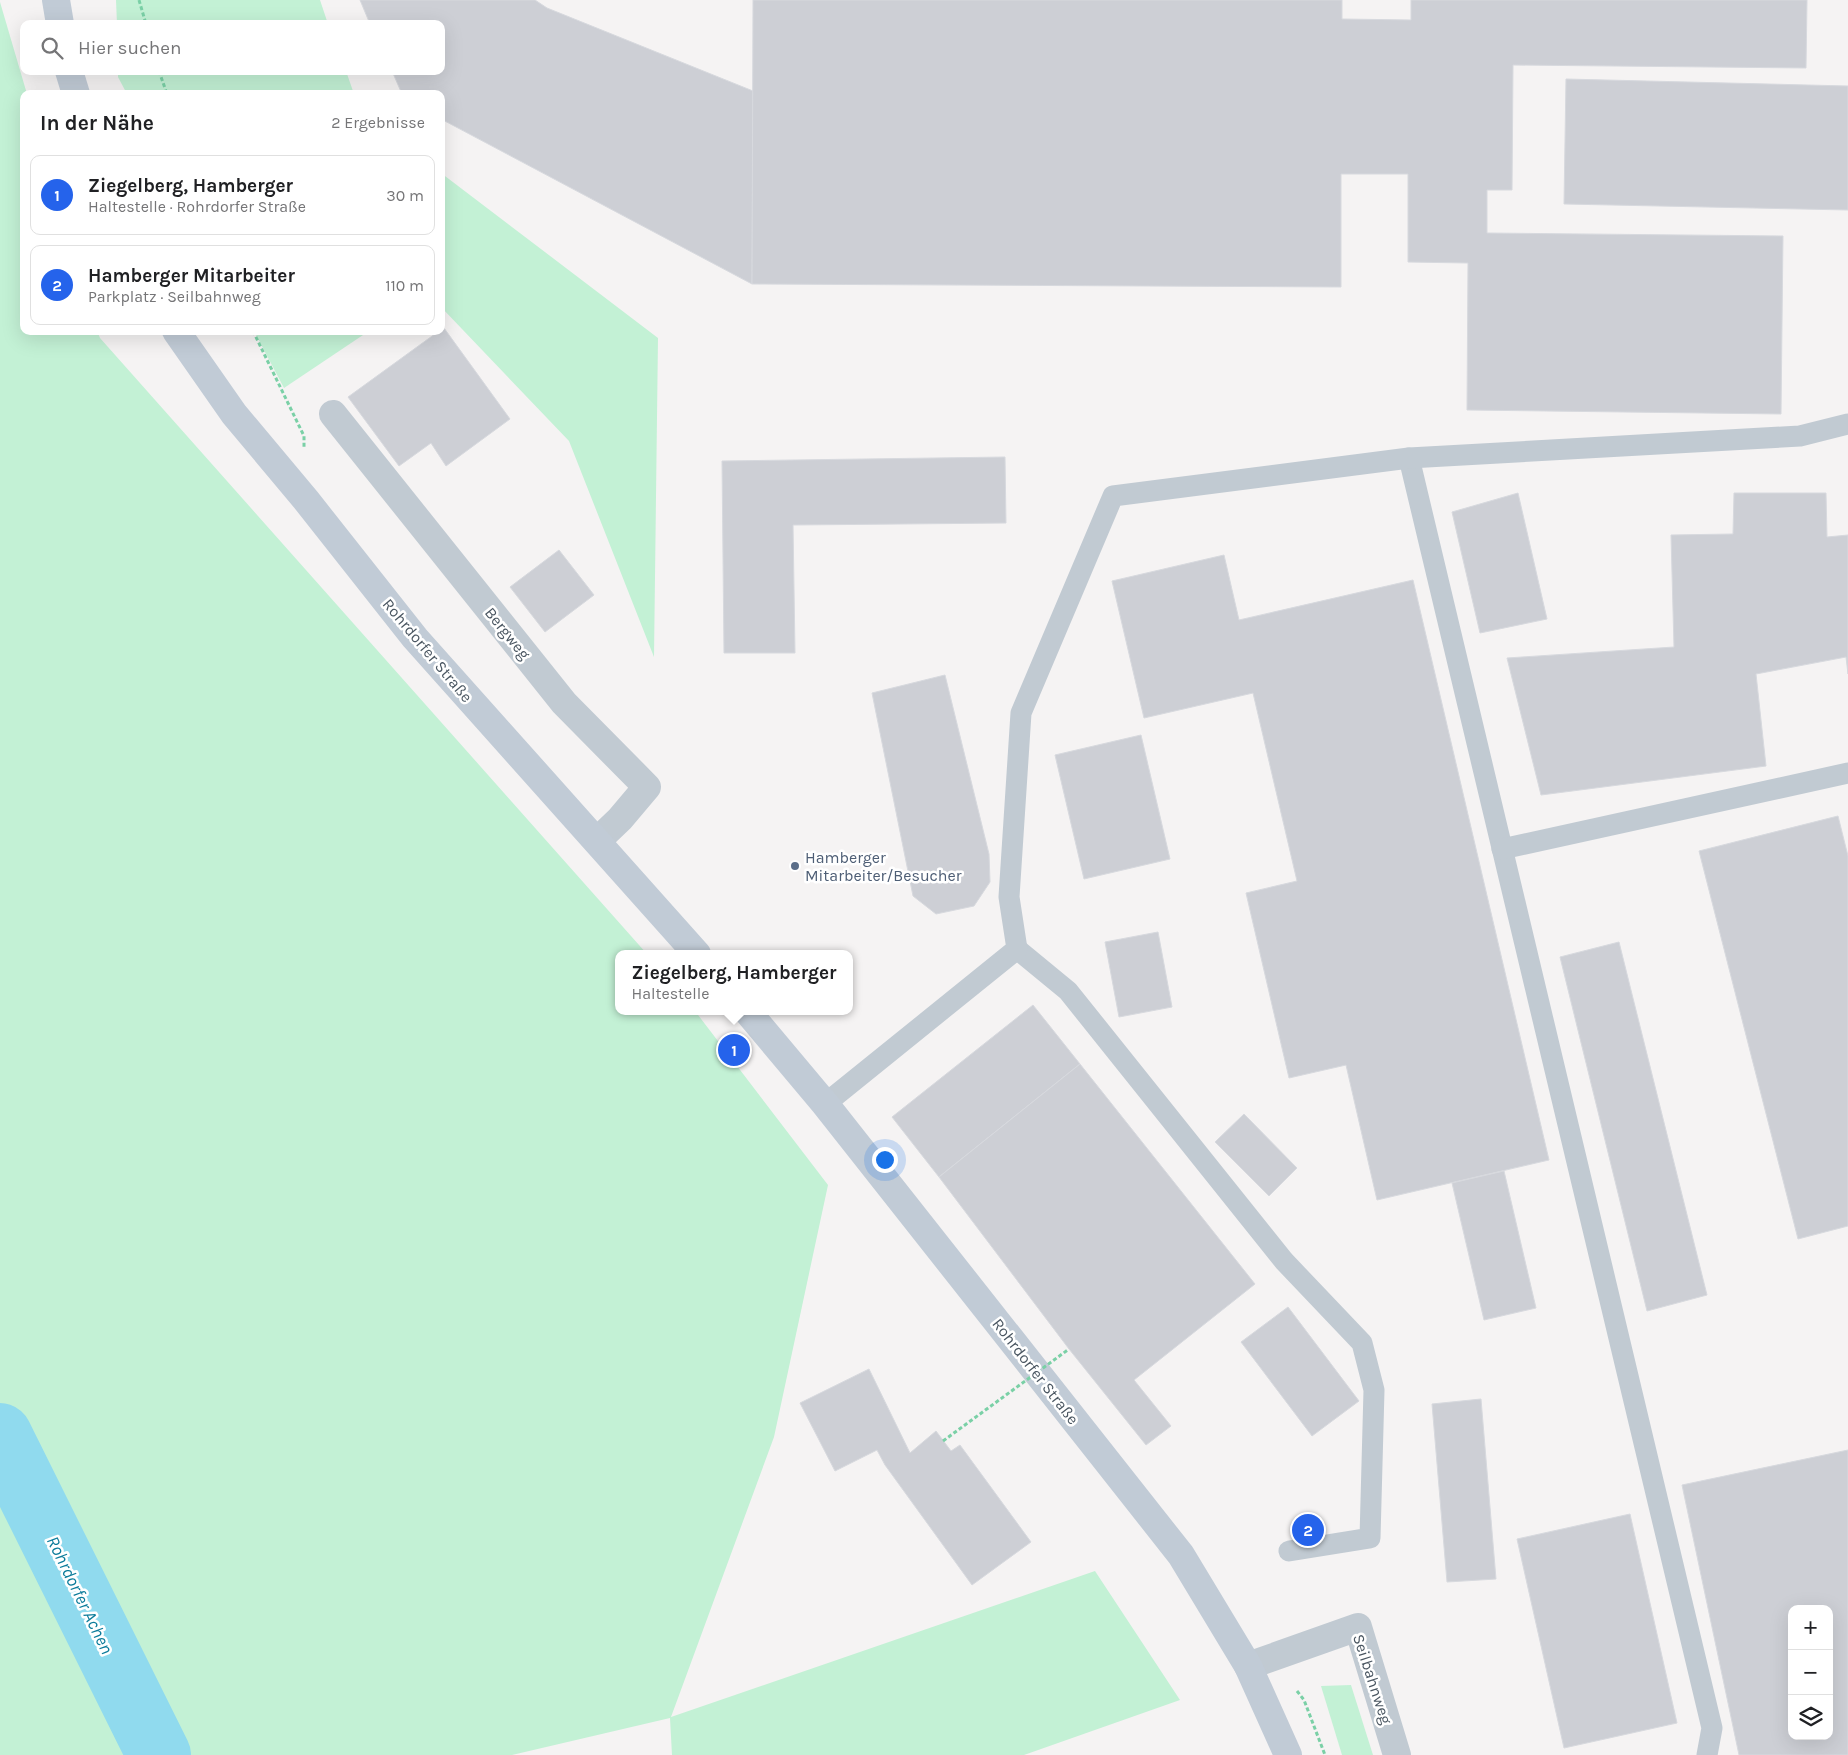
<!DOCTYPE html>
<html lang="de">
<head>
<meta charset="utf-8">
<style>
  body { margin:0; font-family:Karla,sans-serif; background:#f6f6f6; color:#202124 }
  .controls { position:absolute; right:15px; bottom:15px; display:grid; overflow:hidden; border-radius:10px; box-shadow:0 5px 20px #0002 }
  .controls button { width:45px; height:45px; display:grid; place-items:center; padding:0; border:0; border-bottom:1px solid #e0e0e0; background:#fff; color:#202124; font:25px sans-serif }
  .you { position:absolute; left:884px; top:1159px; width:18px; height:18px; margin:-12px; border:4px solid #fff; border-radius:50%; background:#1a73e8; box-shadow:0 0 0 8px #1a73e833 }
  .badge { display:grid; place-items:center; width:32px; height:32px; border-radius:50%; background:#2563eb; color:#fff; font-size:16px; font-weight:700 }
  .pin { position:absolute; translate:-50% -50%; border:2px solid #fff; box-shadow:0 1px 5px #0006 }
  .popup { position:absolute; left:615px; top:950px; width:238px; height:65px; box-sizing:border-box; display:grid; place-content:center; border-radius:10px; background:#fff; filter:drop-shadow(0 1px 4px #0005); font-size:16px; white-space:nowrap; color:#757577 }
  .popup b { font-size:19px; color:#202124 }
  .popup::after { content:''; position:absolute; left:50%; top:100%; margin-left:-10px; border:10px solid transparent; border-top-color:#fff }
  .list { margin:0; padding:0; list-style:none }
  h2 { display:flex; justify-content:space-between; align-items:center; height:65px; margin:0; padding:0 20px; font-size:21px }
  h2 small { font-size:16px; font-weight:400; color:#757577 }
  .list li { display:grid; grid-template-columns:32px 1fr auto; gap:15px; align-items:center; box-sizing:border-box; height:80px; margin:0 10px 10px; padding:0 10px; border:1px solid #e0e0e0; border-radius:10px }
  .list b { display:block; font-size:19px; white-space:nowrap }
  .list p { margin:0; font-size:16px; white-space:nowrap; color:#757577 }
  .list em { font-size:16px; font-style:normal; color:#757577 }
  .icon { flex:none; width:28px; height:28px; fill:none; stroke:currentColor; stroke-width:2; stroke-linecap:round; stroke-linejoin:round }
  .map { position:relative; flex:none; width:1848px; height:1755px; overflow:hidden }
  .search { position:absolute; background:#fff; box-shadow:0 5px 20px #0002; left:20px; top:20px; width:425px; height:55px; display:flex; align-items:center; gap:12px; box-sizing:border-box; padding:0 18px; border-radius:10px; color:#757577; font-size:19px }
  .panel { position:absolute; background:#fff; box-shadow:0 5px 20px #0002; left:20px; top:90px; width:425px; height:245px; border-radius:10px }
  .map>svg:first-child { display:block }
  .green { fill:#c3f1d5 }
  .lines { fill:none; stroke-linecap:round; stroke-linejoin:round }
  .river { stroke:#90daee; stroke-width:64 }
  .building { fill:#cdcfd5; stroke:#d7d9de; fill-rule:evenodd }
  .path { stroke:#7ad0a6; stroke-width:3; stroke-dasharray:4 2.5; stroke-linecap:butt }
  .service { stroke:#c1cad2; stroke-width:21 }
  .minor { stroke:#c1cad2; stroke-width:28 }
  .secondary { stroke:#c1cbd6; stroke-width:28 }
  .path-bridge { stroke:#7ad0a6; stroke-width:3; stroke-dasharray:4 2.5; stroke-linecap:butt }
  .service-dot { fill:#5c6f8a; stroke:#fff; stroke-width:2 }
  .labels { text-anchor:middle; stroke-width:5; stroke-linejoin:round; paint-order:stroke }
  .street-label { font-size:16px; fill:#4a5661; stroke:#fff }
  .service-label { font-size:16px; fill:#4e5e75; stroke:#fff; text-anchor:start }
  .water-label { font-size:18px; font-style:italic; fill:#0c7c9b; stroke:#fff }
</style>
</head>
<body>
<div class="map">
<svg width="1848" height="1755" viewBox="0 0 1848 1755">
  <rect width="100%" height="100%" fill="#f5f3f3"/>
  <g class="green">
    <path d="M 116,0 L 320,0 L 328,24 L 117,24 Z"/>
    <path d="M 0,2 L 27,94 L 24,94 L 24,331 L 97,331 L 100,338 L 647,954 L 619,954 L 619,1011 L 695,1011 L 828,1185 L 774,1437 L 671,1717 L 1095,1571 L 1180,1700 L 1024,1755 L 672,1755 L 670,1718 L 512,1755 L 0,1755 Z"/>
    <path d="M 118,71 L 346,71 L 354,94 L 127,94 L 118,77 Z"/>
    <path d="M 441,173 L 658,338 L 654,657 L 569,441 L 441,307 Z"/>
    <path d="M 254,331 L 369,331 L 284,388 Z"/>
    <path d="M 1351,1685 L 1373,1755 L 1342,1755 L 1321,1686 Z"/>
  </g>
  <g class="lines">
    <path class="river" d="M 0,1435 L 159,1755"/>
  </g>
  <g class="building">
    <path d="M 360,0 L 535,0 L 547,8 L 753,91 L 752,284 L 441,119 L 441,94 L 402,94 L 392,71 L 441,71 L 441,24 L 370,24 Z"/>
    <path d="M 753,0 L 1342,0 L 1342,19 L 1411,20 L 1411,0 L 1807,0 L 1806,68 L 1513,65 L 1512,190 L 1487,190 L 1487,233 L 1783,236 L 1781,414 L 1467,410 L 1468,263 L 1408,262 L 1408,174 L 1341,174 L 1341,287 L 752,284 Z"/>
    <path d="M 1566,79 L 1848,86 L 1848,210 L 1564,204 Z"/>
    <path d="M 444,328 L 510,419 L 446,466 L 431,443 L 399,466 L 348,397 L 439,331 L 441,331 Z"/>
    <path d="M 1005,457 L 1006,523 L 793,525 L 795,653 L 724,653 L 722,461 Z"/>
    <path d="M 1518,493 L 1547,619 L 1480,633 L 1452,512 Z"/>
    <path d="M 1734,493 L 1826,493 L 1827,537 L 1848,535 L 1848,674 L 1846,657 L 1756,674 L 1766,766 L 1541,795 L 1507,658 L 1674,647 L 1671,535 L 1733,534 Z"/>
    <path d="M 559,550 L 594,595 L 545,632 L 510,587 Z"/>
    <path d="M 1224,555 L 1239,620 L 1413,580 L 1549,1160 L 1377,1200 L 1346,1065 L 1289,1078 L 1246,893 L 1297,881 L 1253,693 L 1144,718 L 1112,581 Z"/>
    <path d="M 945,675 L 989,854 L 990,882 L 974,906 L 936,914 L 913,896 L 872,693 Z"/>
    <path d="M 1141,735 L 1170,859 L 1084,879 L 1055,755 Z"/>
    <path d="M 1838,816 L 1848,856 L 1848,1226 L 1798,1239 L 1699,851 Z"/>
    <path d="M 1158,932 L 1172,1007 L 1119,1017 L 1105,942 Z"/>
    <path d="M 1619,942 L 1707,1295 L 1647,1311 L 1560,957 Z"/>
    <path d="M 1033,1005 L 1080,1064 L 939,1177 L 892,1117 Z"/>
    <path d="M 1080,1064 L 1255,1284 L 1134,1380 L 1171,1426 L 1146,1445 L 1069,1349 L 939,1177 Z"/>
    <path d="M 1244,1114 L 1297,1168 L 1269,1196 L 1215,1142 Z"/>
    <path d="M 1504,1171 L 1536,1308 L 1484,1320 L 1452,1183 Z"/>
    <path d="M 1288,1307 L 1359,1401 L 1312,1436 L 1241,1342 Z"/>
    <path d="M 869,1369 L 910,1453 L 936,1431 L 951,1451 L 960,1445 L 1031,1542 L 972,1585 L 885,1465 L 877,1450 L 835,1471 L 800,1403 Z"/>
    <path d="M 1481,1399 L 1496,1579 L 1447,1582 L 1432,1404 Z"/>
    <path d="M 1848,1450 L 1848,1755 L 1739,1755 L 1682,1485 ZM 1792,1609 L 1829,1609 L 1829,1736 L 1792,1736 Z"/>
    <path d="M 1630,1514 L 1677,1723 L 1564,1748 L 1517,1539 Z"/>
  </g>
  <g class="lines">
    <g class="path">
      <path d="M 139,0 L 146,24"/>
      <path d="M 159,71 L 167,94"/>
      <path d="M 253,331 L 304,436 L 304,447"/>
      <path d="M 1297,1691 L 1304,1700 L 1325,1755"/>
    </g>
    <g class="service">
      <path d="M 1409,458 L 1712,1728 L 1707,1755"/>
      <path d="M 1502,849 L 1848,773"/>
      <path d="M 1017,949 L 1068,991 L 1284,1261 L 1362,1343 L 1374,1390 L 1370,1538 L 1289,1551"/>
      <path d="M 825,1104 L 1017,949 L 1009,897 L 1021,713 L 1113,496 L 1409,458 L 1800,436 L 1848,424"/>
    </g>
    <g class="minor">
      <path d="M 333,414 L 564,703 L 647,787 L 620,819 L 597,841"/>
      <path d="M 1248,1666 L 1358,1627 L 1397,1755"/>
    </g>
    <g class="secondary">
      <path d="M 56,0 L 60,24"/>
      <path d="M 69,71 L 76,94"/>
      <path d="M 176,331 L 234,414 L 306,500 L 415,638 L 697,954"/>
      <path d="M 747,1011 L 825,1104 L 1181,1555 L 1248,1666 L 1288,1755"/>
    </g>
    <path class="path-bridge" d="M 943,1441 L 1069,1349"/>
  </g>
  <circle class="service-dot" cx="795" cy="866" r="5"/>
  <g class="labels">
    <g class="street-label">
      <text transform="translate(508 633) rotate(51)" y="6">Bergweg</text>
      <text transform="translate(428 650) rotate(50)" y="6">Rohrdorfer Straße</text>
      <text transform="translate(1036 1371) rotate(52)" y="6">Rohrdorfer Straße</text>
      <text transform="translate(1373 1679) rotate(72)" y="6">Seilbahnweg</text>
    </g>
    <g class="service-label">
      <text x="805" y="863">Hamberger<tspan x="805" dy="18">Mitarbeiter/Besucher</tspan></text>
    </g>
    <g class="water-label">
      <text transform="translate(80 1595) rotate(64)" y="6">Rohrdorfer Achen</text>
    </g>
  </g>
</svg>
<div class="controls">
<button>+</button>
<button>−</button>
<button><svg class="icon" aria-label="layers" viewBox="0 0 24 24"><path d="M12 4l9 5-9 5-9-5zM3 14l9 5 9-5"/></svg></button>
</div>
<div class="you"></div>
<div class="pin badge" style="left:734px;top:1050px">1</div>
<div class="popup"><b>Ziegelberg, Hamberger</b>Haltestelle</div>
<div class="pin badge" style="left:1308px;top:1530px">2</div>
<div class="search"><svg class="icon" aria-label="search" viewBox="0 0 24 24"><circle cx="10" cy="10" r="6"/><path d="M15 15l6 6"/></svg>Hier suchen</div>
<section class="panel">
<h2>In der Nähe<small>2 Ergebnisse</small></h2>
<ul class="list">
<li><span class="badge">1</span><div><b>Ziegelberg, Hamberger</b><p>Haltestelle · Rohrdorfer Straße</p></div><em>30 m</em></li>
<li><span class="badge">2</span><div><b>Hamberger Mitarbeiter</b><p>Parkplatz · Seilbahnweg</p></div><em>110 m</em></li>
</ul>
</section>
</div>
</body>
</html>
